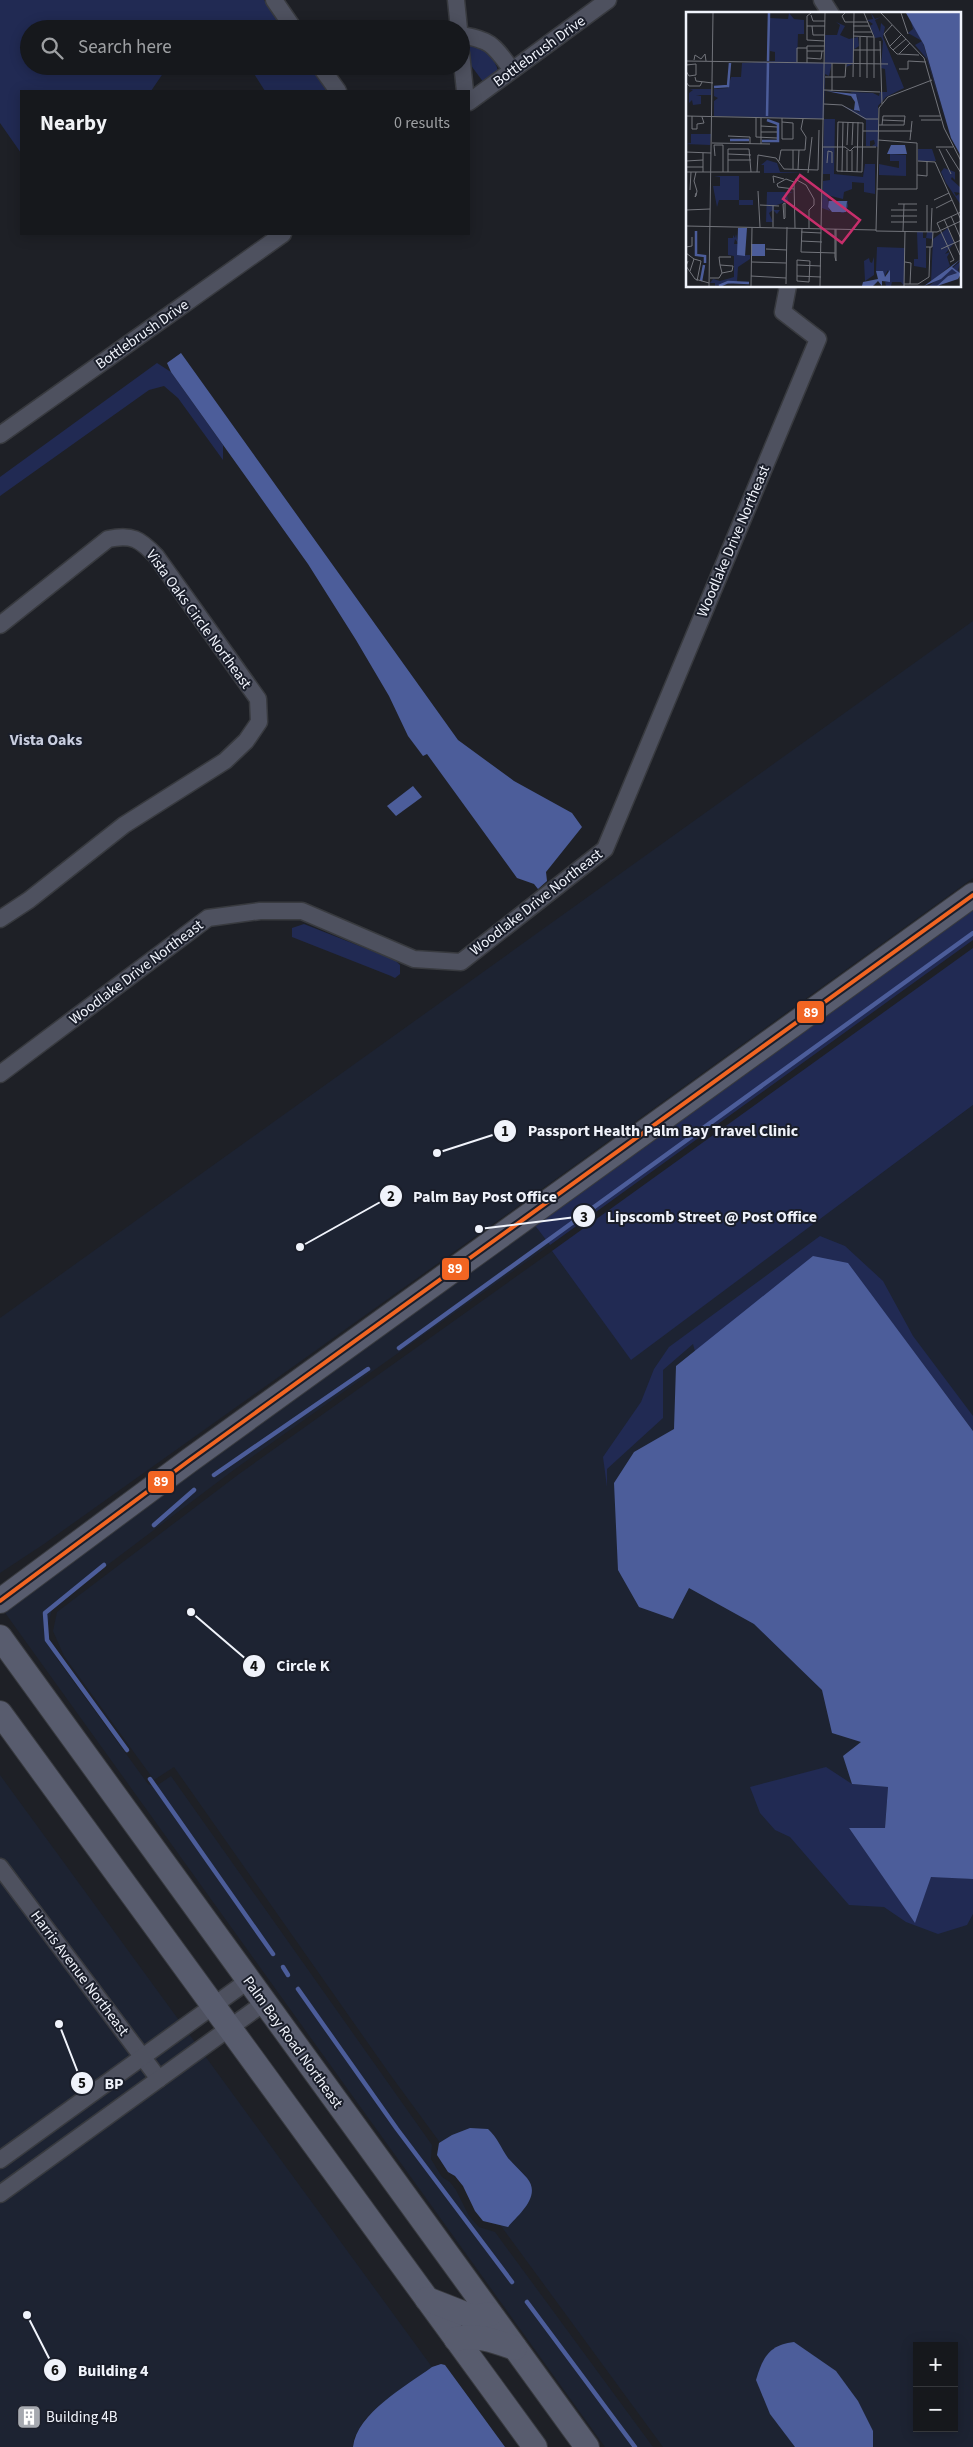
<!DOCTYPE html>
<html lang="en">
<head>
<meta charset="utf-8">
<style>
  body { margin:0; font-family:"Source Sans 3",sans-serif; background:#1f2125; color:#f1f3f6 }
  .controls { position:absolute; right:15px; bottom:15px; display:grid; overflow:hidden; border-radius:0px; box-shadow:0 2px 12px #0003 }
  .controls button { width:45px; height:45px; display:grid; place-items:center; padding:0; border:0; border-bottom:1px solid #35373b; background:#16181c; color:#f1f3f6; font:25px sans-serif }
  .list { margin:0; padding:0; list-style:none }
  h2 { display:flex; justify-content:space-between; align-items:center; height:65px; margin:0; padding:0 20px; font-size:21px }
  h2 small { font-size:16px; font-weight:400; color:#9ea0a3 }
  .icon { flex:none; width:28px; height:28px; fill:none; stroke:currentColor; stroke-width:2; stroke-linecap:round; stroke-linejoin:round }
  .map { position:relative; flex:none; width:973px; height:2447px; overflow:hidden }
  .search { position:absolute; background:#16181c; box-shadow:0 2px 12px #0003; left:20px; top:20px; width:450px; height:55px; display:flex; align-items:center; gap:12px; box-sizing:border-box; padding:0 18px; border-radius:28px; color:#9ea0a3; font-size:19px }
  .panel { position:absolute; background:#16181c; box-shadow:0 2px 12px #0003; left:20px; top:90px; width:450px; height:145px; border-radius:0px }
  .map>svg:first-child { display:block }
  .built { fill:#1d2332; fill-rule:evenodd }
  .green { fill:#212a53 }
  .water { fill:#4c5d9a }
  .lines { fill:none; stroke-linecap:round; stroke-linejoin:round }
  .stream { stroke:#4c5d9a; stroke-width:4.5 }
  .street-casing { stroke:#383a3f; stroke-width:19 }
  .secondary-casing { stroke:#383a3f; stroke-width:26 }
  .street { stroke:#4e515f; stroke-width:16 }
  .secondary { stroke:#585c6e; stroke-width:24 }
  .bus-1-casing { stroke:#1a1e2a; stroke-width:8 }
  .bus-1 { stroke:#f26522; stroke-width:4 }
  .labels { text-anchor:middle; stroke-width:4; stroke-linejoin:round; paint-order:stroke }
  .street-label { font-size:15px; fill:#f0f3fb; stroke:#1a1e2a }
  .poi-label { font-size:15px; fill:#f0f3fb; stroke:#1a1e2a; text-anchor:start }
  .neighbourhood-label { font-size:16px; font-weight:bold; fill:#c8cdde; stroke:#1a1e2a }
  .inset-river { fill:none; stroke:#4c5d9a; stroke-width:2.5 }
  .inset-road { fill:none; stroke:#72747b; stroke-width:1 }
  .view { fill:#c72e6b; fill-opacity:0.15; stroke:#c72e6b; stroke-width:2.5 }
  .inset-edge { fill:none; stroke:#f0f3fb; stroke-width:2.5 }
  .leader { fill:none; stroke:#f0f3fb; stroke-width:2 }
  .callout-dot { fill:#f0f3fb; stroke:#1a1e2a; stroke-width:2 }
  .mark-label { font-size:15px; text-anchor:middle; font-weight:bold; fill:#111 }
  .callout-label { font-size:16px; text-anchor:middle; font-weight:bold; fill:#f0f3fb; stroke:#1a1e2a; stroke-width:4; stroke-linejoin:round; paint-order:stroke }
  .line-badge { stroke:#1a1e2a; stroke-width:2 }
  .badge-label { font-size:14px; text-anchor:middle; font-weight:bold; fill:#fff }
</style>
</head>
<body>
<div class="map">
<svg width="973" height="2447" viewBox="0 0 973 2447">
  <rect width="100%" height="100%" fill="#1e2026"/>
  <g class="built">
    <path d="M 973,621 L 973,878 L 517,1207 L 44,1544 L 0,1573 L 0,1318 Z"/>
    <path d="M 973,1105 L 973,2447 L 663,2447 L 389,2073 L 174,1767 L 154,1780 L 64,1656 L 53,1631 L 57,1612 L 239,1474 L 552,1251 L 631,1359 ZM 917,2346 L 954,2346 L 954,2428 L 917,2428 Z"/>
    <path d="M 533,1223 L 550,1245 L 235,1469 L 53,1606 L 46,1632 L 58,1660 L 148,1784 L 155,1787 L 171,1776 L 432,2145 L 431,2159 L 442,2177 L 450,2182 L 456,2190 L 469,2216 L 479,2227 L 495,2232 L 653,2447 L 605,2447 L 3,1610 Z"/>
    <path d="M 0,1775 L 432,2367 L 365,2419 L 354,2438 L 353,2447 L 0,2447 Z"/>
  </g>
  <g class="green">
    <path d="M 0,0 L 264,0 L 284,29 L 29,29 L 29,66 L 168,66 L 151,91 L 21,91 L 21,153 L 0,123 Z"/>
    <path d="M 472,42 C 484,49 496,58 498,72 L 484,83 L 467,60 L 466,50 Z"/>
    <path d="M 249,66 L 310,66 L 328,91 L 265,91 Z"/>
    <path d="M 157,363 L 171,372 L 223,445 L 223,460 L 178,398 L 164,386 L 149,390 L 0,496 L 0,477 Z"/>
    <path d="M 973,905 L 973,940 L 550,1245 L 533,1223 Z"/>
    <path d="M 304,924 L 395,960 L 400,965 L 400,974 L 395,978 L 391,976 L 292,937 L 292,928 Z"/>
    <path d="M 973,948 L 973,1105 L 631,1360 L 552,1251 Z"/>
    <path d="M 820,1236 L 845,1246 L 883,1281 L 913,1336 L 973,1416 L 973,1431 L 875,1300 L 704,1385 L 693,1344 L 663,1370 L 663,1418 L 607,1469 L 607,1487 L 603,1457 L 641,1402 L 654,1369 L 669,1347 Z"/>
    <path d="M 826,1767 L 852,1784 L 888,1787 L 885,1828 L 849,1828 L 915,1922 L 931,1876 L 973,1879 L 973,1914 L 967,1925 L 938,1934 L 906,1922 L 884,1907 L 849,1905 L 790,1837 L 775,1830 L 760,1813 L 750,1787 Z"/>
  </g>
  <g class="water">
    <path d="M 181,353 L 458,740 L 514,781 L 572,813 L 582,827 L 546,872 L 547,881 L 538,889 L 534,884 L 517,878 L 427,754 L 423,756 L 408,736 L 389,696 L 356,640 L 308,564 L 171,372 L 167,363 Z"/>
    <path d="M 413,786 L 422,797 L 396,816 L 387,806 Z"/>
    <path d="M 813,1256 L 848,1263 L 973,1431 L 973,1879 L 931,1877 L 915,1923 L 849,1828 L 885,1828 L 888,1787 L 852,1784 L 843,1756 L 861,1742 L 832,1733 L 822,1690 L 754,1624 L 689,1588 L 673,1619 L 639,1607 L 618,1570 L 614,1483 L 634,1452 L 674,1429 L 676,1366 Z"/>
    <path d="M 470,2128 L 488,2129 C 497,2137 501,2148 508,2158 C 514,2165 521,2171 527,2178 C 542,2196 519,2214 508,2227 L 483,2221 L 475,2211 L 463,2186 L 455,2176 L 448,2172 L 437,2155 L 439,2143 L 452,2135 Z"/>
    <path d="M 794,2342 L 836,2371 L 858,2401 L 873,2431 L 873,2447 L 795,2447 L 770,2414 L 756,2380 C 763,2357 769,2345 794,2342 Z"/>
    <path d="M 441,2364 L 445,2365 L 505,2447 L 353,2447 C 357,2413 406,2386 432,2367 Z"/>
  </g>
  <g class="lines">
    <g class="stream">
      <path d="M 399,1348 L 973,933"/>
      <path d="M 214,1475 L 368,1369"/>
      <path d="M 154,1525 L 194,1490"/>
      <path d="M 104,1565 L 45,1613 L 47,1640 L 127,1750"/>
      <path d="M 150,1779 L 273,1954"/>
      <path d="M 283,1967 L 288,1975"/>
      <path d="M 298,1989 L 397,2129 L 512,2282"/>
      <path d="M 527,2302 L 635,2447"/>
    </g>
    <defs>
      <g id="street">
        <path d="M 274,0 L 294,29"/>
        <path d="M 456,0 L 459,29"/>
        <path d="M 822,0 L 831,14"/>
        <path d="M 461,35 C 492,40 494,46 512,70"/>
        <path d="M 461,53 L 465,91"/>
        <path d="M 320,66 L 338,91"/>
        <path d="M 469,102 L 608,0"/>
        <path d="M 0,435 L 283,234"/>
        <path d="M 0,625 L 108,539 C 132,534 140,539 156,556 L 258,699 L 259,722 L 246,741 L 225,761 L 124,825 L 29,900 L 0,919"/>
        <path d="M 0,1074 L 208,918 L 260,911 L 302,911 L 414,959 L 461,962 L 605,849 L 818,339 L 783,312 L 788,286"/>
        <path d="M 0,1867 L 159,2079"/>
        <path d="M 0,2160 L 249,1980"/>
        <path d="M 0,2194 L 264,2003"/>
      </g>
      <g id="secondary">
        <path d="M 0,1601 L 190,1460 L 973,895"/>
        <path d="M 0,1637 L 587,2447"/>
        <path d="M 0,1713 L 535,2447"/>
        <path d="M 427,2299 L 473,2317 L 490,2314"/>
        <path d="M 456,2339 C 477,2334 495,2341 515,2348"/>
      </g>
    </defs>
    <use href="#street" class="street-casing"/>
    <use href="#secondary" class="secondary-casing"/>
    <use href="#street" class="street"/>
    <use href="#secondary" class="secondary"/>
    <defs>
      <path id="bus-1" d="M 0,1601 L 190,1460 L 973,895"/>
    </defs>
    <use href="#bus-1" class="bus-1-casing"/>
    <use href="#bus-1" class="bus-1"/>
  </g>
  <defs>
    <symbol id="building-square" viewBox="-11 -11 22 22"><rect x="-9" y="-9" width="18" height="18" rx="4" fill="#a6a9b0" stroke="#1a1e2a"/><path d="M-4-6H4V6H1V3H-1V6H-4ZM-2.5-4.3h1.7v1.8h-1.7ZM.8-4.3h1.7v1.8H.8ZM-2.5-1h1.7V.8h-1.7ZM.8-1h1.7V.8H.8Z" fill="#fff"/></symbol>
  </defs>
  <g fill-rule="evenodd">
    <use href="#building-square" x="15" y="2403" width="28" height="28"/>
  </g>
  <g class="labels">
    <g class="street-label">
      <text transform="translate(539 51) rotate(-36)" y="5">Bottlebrush Drive</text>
      <text transform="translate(142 334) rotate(-35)" y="5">Bottlebrush Drive</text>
      <text transform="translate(733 541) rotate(-67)" y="5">Woodlake Drive Northeast</text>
      <text transform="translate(199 619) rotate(54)" y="5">Vista Oaks Circle Northeast</text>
      <text transform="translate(536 902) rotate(-38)" y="5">Woodlake Drive Northeast</text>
      <text transform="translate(136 972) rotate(-37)" y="5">Woodlake Drive Northeast</text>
      <text transform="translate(80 1973) rotate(53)" y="5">Harris Avenue Northeast</text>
      <text transform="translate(293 2042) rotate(54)" y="5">Palm Bay Road Northeast</text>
    </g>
    <g class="poi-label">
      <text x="46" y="2422">Building 4B</text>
    </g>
    <g class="neighbourhood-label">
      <text x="46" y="745">Vista Oaks</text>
    </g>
  </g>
  <g transform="translate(686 12)">
    <rect width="275" height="275" fill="#1e2026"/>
    <path d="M 103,1 L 108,7 L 118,8 L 118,22 L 112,22 L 111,50 L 139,51 L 139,23 L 151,23 L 154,13 L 150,10 L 159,14 L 154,23 L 163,27 L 172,25 L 173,34 L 167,38 L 167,52 L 160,55 L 161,52 L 146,51 L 143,64 L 139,62 L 138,107 L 28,104 L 28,89 L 32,86 L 28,84 L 28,77 L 42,76 L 45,65 L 55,65 L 56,51 L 89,49 L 89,40 L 84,39 L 83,6 L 102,7 ZM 185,1 L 189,7 L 195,5 L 189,8 L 194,20 L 195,11 L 199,15 L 197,25 L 218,76 L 200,85 L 192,94 L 192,135 L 186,134 L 189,132 L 188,128 L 184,129 L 184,134 L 180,134 L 180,108 L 155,93 L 173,100 L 171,84 L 164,80 L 187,81 L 193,84 L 194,80 L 201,80 L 199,57 L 195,56 L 197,29 L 195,25 L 189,26 L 184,14 L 187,12 L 181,8 L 187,7 ZM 225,10 L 230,16 L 238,34 L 264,125 L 241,47 L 229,33 L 236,29 L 222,21 L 227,17 ZM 3,77 L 25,77 L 25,83 L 10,83 L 15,84 L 15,92 L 7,93 L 6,88 L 3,91 L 3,81 L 7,78 ZM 138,107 L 149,107 L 148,162 L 177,165 L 179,152 L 189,152 L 189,182 L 178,180 L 178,171 L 166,170 L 166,177 L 158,180 L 157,187 L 141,183 L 142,189 L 162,189 L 162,195 L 158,201 L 154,201 L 159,198 L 162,190 L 142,195 L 144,199 L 136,196 L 137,169 L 144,168 L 144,162 L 137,162 ZM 5,122 L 25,122 L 24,133 L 0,132 L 5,131 ZM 232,137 L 246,137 L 250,149 L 232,149 ZM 204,142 L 220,143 L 220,164 L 193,163 L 193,152 L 213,156 L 213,149 L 204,149 ZM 81,148 L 91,151 L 94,160 L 121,161 L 78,161 L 78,153 L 75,153 ZM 258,156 L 269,160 L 269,168 L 266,165 L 265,167 L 275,176 L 275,181 L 268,180 L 270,184 L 273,182 L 275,193 L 260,171 L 255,160 ZM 28,164 L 53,164 L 53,188 L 67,188 L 67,193 L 53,193 L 53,188 L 33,188 L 31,195 L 27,174 L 34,174 L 34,165 ZM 81,180 L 107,180 L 101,182 L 102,189 L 88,194 L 88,198 L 94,198 L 91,202 L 87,198 L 83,201 L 87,210 L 80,210 ZM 262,216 L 268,231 L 259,242 L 264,240 L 261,245 L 264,254 L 245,270 L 247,227 L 240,226 L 241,220 L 247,220 L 247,227 ZM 231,220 L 237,220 L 237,226 L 240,226 L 240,256 L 228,254 L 228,247 L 232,247 ZM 50,222 L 52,231 L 49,227 L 48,232 L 52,232 L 52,243 L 64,243 L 64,247 L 52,255 L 51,270 L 29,274 L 29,271 L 24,271 L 27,267 L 34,269 L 48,265 L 48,244 L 42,243 L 42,226 L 47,226 L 47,223 L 49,226 ZM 191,235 L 219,236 L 218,274 L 215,270 L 206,270 L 205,274 L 200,274 L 199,270 L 204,269 L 202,258 L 198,265 L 190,259 ZM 188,245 L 188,263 L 179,269 L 178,249 L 183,246 L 184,250 L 186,251 ZM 275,249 L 272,258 L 275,262 L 269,258 L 271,261 L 262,264 L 253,274 L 243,274 Z" fill="#212a53"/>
    <path d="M 220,1 L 275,1 L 275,144 L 265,126 L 238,33 ZM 140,79 L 170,82 L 174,99 L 168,98 L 169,90 L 165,84 ZM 205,133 L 219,133 L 221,142 L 201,142 ZM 161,189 L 160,200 L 146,200 L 142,195 L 143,189 ZM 52,216 L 61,216 L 59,244 L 51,243 ZM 65,232 L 79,232 L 79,244 L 66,244 ZM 275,247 L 266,255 L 275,262 L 272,267 L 251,274 L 262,264 L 271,261 L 266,257 L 255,267 L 238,274 ZM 204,258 L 204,270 L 196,269 L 196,274 L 192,269 L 187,274 L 176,274 L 177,270 L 192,267 L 190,259 L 197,259 L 199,265 Z" fill="#4c5d9a"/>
    <path class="inset-river" d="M 82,49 L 83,1M 28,75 L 42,74 L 44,51M 81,104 L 82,51M 44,128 L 63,128M 76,129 L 92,129 L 92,112 L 81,108M 10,219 L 10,243 L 19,244 L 19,251M 15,269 L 18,253M 33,274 L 42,270 L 63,271"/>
    <path class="inset-road" d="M 125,1 L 121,4 L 121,28 L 139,29M 159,1 L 156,4 L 159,10 L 182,10M 178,1 L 188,25 L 188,66M 195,1 L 238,46 L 258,116 L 275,149M 215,1 L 222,22M 125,3 L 127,9 L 139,9M 206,13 L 198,22 L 204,35 L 211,42 L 233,43M 121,14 L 139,14M 126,14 L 127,23 L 139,23M 167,14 L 183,14M 167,20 L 186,20M 167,24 L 188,25M 194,29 L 196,92M 204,34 L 216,22M 167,38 L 195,38M 207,38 L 220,27M 121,39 L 138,39M 213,42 L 224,31M 121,46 L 135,47 L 136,39M 8,48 L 9,43 L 15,47 L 19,42 L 20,49M 0,49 L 202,52M 111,50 L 111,36 L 121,36M 121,51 L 121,34 L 139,34M 0,53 L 10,52 L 10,63 L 3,64 L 0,59M 213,57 L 222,57 L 222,49 L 240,50M 9,65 L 10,69 L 27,71M 139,65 L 159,65 L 160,52M 167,65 L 168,1M 174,65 L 174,25M 181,66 L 181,25M 0,70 L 3,74 L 14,74 L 16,70M 138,78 L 194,80M 146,79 L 146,51M 138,92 L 156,93 L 180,107 L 192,107M 0,104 L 138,107M 6,104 L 6,117 L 11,117 L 11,112 L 18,111 L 16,105M 233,104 L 254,104M 70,106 L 70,125 L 91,126M 117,107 L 115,117 L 120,125M 0,108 L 0,128M 196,108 L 219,109M 235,108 L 255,108M 96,110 L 107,111 L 107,127 L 96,127 L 96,106M 152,110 L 177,111 L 176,160 L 151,159 ZM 193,113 L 218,113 L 219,104 L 197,104 L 196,113M 75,114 L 91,115M 177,119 L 226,119M 75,120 L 91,120M 42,124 L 64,125 L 64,132M 224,128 L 226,109M 26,131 L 84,132M 75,132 L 75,106M 161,133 L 162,110M 166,133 L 167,110M 137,135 L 159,135 L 164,139 L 168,135 L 190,135M 250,135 L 267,135M 253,137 L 265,162M 260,137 L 275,161M 0,140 L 25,141M 42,142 L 65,143M 29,144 L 28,133 L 37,133 L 37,160M 42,148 L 65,148M 0,149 L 17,148M 93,149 L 95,138 L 119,138 L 120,125M 232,149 L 249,150 L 275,208M 141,151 L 142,139 L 146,140 L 146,151M 0,155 L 17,155M 107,157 L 107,138M 112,158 L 113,138M 0,160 L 74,160M 10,160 L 8,169 L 11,179 L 10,184 L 9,185 L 10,181M 17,160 L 17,141M 42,160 L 42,137 L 63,137 L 65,160M 71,160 L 72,143 L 90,146 L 98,157 L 132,158 L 133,118M 156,160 L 157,110M 161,160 L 161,138M 166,160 L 166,138M 171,160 L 172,110M 122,161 L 126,125M 231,163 L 241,164 L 241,149M 109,167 L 120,173 L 128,187 L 128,193 L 123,198 L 123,216M 88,171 L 87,164 L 98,167M 108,177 L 92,175 L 91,172 L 100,167 L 108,170 L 109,216M 191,177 L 231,177 L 231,131 L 192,128M 4,178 L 5,160M 72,179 L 74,215M 248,188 L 263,181M 99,191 L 99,206 L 98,207 L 97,192 ZM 212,192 L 231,192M 74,193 L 93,194M 250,196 L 266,188M 0,198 L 24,197M 205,198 L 231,198M 205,204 L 231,204M 265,204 L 275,227M 258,207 L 274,243M 205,210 L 231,210M 0,214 L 190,218M 87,215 L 87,193M 116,216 L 115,240 L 149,241M 149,217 L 149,245 L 150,249 L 150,217M 190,219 L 251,220 L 275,209M 190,219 L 193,96 L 202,85 L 246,68M 217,219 L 218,192M 115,220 L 135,221M 241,220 L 241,193M 245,220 L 246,196M 115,229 L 136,230M 0,235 L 6,234 L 6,225M 240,235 L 246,235 L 247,220M 80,237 L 101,238M 255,237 L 275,228M 0,241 L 8,247 L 4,259M 8,247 L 15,249 L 11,269M 111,248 L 124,249 L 123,270 L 111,269 ZM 2,249 L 0,254 L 9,267 L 23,271M 66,250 L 100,251M 219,250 L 225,251 L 224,272M 264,250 L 268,248 L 251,211 L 275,200M 34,253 L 33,245 L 45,245M 111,253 L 135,254M 65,264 L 100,266M 111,264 L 135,265M 24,266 L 33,266 L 36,261 L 46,259 L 47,254 L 34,253 L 36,261M 100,272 L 101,215M 218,272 L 232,272 L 243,265 L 244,235M 23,274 L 27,1M 65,274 L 66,216M 134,274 L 139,1M 218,274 L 219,219"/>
    <path class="view" d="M 114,163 L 174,208 L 156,231 L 97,187 Z"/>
    <rect width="275" height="275" class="inset-edge"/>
  </g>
  <path class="leader" d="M437 1153L505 1131M300 1247L391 1196M479 1229L584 1216M191 1612L254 1666M59 2024L82 2083M27 2315L55 2370"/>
  <g class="callout-dot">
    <circle cx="437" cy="1153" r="5"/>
    <circle cx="300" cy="1247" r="5"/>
    <circle cx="479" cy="1229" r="5"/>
    <circle cx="191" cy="1612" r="5"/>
    <circle cx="59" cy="2024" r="5"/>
    <circle cx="27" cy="2315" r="5"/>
    <circle cx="505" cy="1131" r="12"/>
    <circle cx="391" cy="1196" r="12"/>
    <circle cx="584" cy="1216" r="12"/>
    <circle cx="254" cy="1666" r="12"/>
    <circle cx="82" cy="2083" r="12"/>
    <circle cx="55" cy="2370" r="12"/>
  </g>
  <g class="mark-label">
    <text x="505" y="1136">1</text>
    <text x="391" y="1201">2</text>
    <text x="584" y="1222">3</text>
    <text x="254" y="1671">4</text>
    <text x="82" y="2088">5</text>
    <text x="55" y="2375">6</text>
  </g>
  <g class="callout-label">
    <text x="663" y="1136">Passport Health Palm Bay Travel Clinic</text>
    <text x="485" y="1202">Palm Bay Post Office</text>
    <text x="712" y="1222">Lipscomb Street @ Post Office</text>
    <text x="303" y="1671">Circle K</text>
    <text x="114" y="2089">BP</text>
    <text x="113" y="2376">Building 4</text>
  </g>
  <g class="line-badge">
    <rect x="796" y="1000" width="29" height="24" rx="5" fill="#f26522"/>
    <rect x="441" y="1257" width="29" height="24" rx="5" fill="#f26522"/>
    <rect x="147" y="1470" width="28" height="24" rx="5" fill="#f26522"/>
  </g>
  <g class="badge-label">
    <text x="811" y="1017">89</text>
    <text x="455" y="1273">89</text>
    <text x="161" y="1486">89</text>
  </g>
</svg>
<div class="controls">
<button>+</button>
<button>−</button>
</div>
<div class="search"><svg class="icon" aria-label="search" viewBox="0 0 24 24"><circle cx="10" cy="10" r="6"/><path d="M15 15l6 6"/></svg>Search here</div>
<section class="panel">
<h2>Nearby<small>0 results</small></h2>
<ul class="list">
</ul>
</section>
</div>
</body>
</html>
